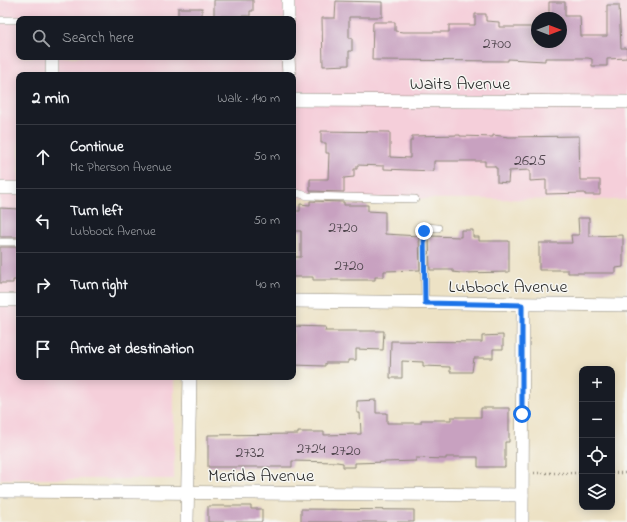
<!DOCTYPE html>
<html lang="en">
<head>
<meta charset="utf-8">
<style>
  body { margin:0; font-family:"Indie Flower",sans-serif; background:#20242c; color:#f1f3f6 }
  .controls { position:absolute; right:12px; bottom:12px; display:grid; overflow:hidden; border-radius:8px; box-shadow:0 2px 10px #0003 }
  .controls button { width:36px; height:36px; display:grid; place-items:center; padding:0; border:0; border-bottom:1px solid #363941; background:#171b24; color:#f1f3f6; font:20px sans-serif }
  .compass { position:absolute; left:531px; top:12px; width:36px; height:36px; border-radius:50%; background:#171b24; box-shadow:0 2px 10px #0003; rotate:90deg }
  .stop { position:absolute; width:12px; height:12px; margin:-9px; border:3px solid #1a73e8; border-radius:50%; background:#fff }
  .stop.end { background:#1a73e8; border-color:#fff; box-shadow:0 1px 4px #0008 }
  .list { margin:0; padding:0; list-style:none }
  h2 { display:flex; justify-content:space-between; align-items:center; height:52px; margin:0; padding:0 16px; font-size:17px }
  h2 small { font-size:13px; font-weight:400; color:#9ea1a6 }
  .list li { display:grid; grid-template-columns:26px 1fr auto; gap:12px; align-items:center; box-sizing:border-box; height:64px; padding:0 16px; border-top:1px solid #363941 }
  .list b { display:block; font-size:15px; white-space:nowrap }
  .list p { margin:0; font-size:13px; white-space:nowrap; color:#9ea1a6 }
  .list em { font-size:13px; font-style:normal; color:#9ea1a6 }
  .icon { flex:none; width:22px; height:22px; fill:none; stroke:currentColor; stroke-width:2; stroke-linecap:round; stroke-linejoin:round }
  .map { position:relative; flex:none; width:627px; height:522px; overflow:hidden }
  .search { position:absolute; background:#171b24; box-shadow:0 2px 10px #0003; left:16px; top:16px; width:280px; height:44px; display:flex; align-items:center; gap:10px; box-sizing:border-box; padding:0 14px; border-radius:8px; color:#9ea1a6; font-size:15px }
  .panel { position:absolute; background:#171b24; box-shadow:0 2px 10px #0003; left:16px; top:72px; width:280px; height:308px; border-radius:8px }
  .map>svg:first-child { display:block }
  .built { fill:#f5cfda; fill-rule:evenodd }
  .building { fill:#c8a1c0 }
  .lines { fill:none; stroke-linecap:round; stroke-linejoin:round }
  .service-casing { stroke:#8c8678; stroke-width:8 }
  .minor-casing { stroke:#8c8678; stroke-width:14 }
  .path { stroke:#8c8678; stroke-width:2.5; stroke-dasharray:1 3; stroke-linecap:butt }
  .service { stroke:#fff; stroke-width:7 }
  .minor { stroke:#fff; stroke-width:13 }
  .route { stroke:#1a73e8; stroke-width:5 }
  .labels { text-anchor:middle; stroke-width:3; stroke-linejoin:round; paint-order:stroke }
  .number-label { font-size:16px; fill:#524850 }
  .street-label { font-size:18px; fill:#2b2b2b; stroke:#f6f6f2 }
</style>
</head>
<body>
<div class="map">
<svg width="627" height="522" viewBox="0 0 627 522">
  <rect width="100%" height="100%" fill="#f6f6f2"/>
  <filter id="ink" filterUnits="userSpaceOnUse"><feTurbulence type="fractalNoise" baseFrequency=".025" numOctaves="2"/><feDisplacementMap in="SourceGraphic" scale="8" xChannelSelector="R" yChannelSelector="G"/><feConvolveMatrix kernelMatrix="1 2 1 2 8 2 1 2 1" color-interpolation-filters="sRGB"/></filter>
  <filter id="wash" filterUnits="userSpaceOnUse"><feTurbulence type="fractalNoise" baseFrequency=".012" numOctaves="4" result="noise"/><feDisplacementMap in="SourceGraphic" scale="16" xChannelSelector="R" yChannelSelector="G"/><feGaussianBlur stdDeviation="0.9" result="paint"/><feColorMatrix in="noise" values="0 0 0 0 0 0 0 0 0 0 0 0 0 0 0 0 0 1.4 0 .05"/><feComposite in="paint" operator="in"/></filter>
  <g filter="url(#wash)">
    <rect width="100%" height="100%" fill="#ede2c5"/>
    <path class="built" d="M 0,0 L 627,0 L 627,200 L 293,198 L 293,75 L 19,75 L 19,377 L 174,377 L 174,479 L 0,479 ZM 537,18 L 561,18 L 561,42 L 537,42 ZM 19,19 L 293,19 L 293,57 L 19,57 Z"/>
    <g id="blocks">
      <g class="building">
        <path d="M 214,0 L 253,0 L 253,11 L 250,11 L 250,16 L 214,16 Z"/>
        <path d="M 336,1 L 382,2 L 382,17 L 349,17 L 349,38 L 352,38 L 352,51 L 349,51 L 349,65 L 323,66 L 322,18 L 335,18 Z"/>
        <path d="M 549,2 L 565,2 L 565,16 L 580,16 L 581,36 L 607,36 L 607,5 L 619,5 L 621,48 L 627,48 L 627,58 L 607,59 L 607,66 L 592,66 L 592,59 L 588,58 L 545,58 L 545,61 L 508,59 L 508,61 L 372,60 L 373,22 L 395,22 L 395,31 L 403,32 L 449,32 L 449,25 L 475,25 L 475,14 L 486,14 L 486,21 L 499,22 L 499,27 L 537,27 L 537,42 L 561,42 L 561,18 L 549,18 Z"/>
        <rect x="178" y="8" width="24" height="11"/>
        <path d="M 321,131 L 390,132 L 390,157 L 410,158 L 410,141 L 412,141 L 412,136 L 460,135 L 460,136 L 493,137 L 493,135 L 509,137 L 579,136 L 580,180 L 600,180 L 600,195 L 585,195 L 585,193 L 546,194 L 546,180 L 530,181 L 530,170 L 509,171 L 508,183 L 497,182 L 497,168 L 495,168 L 495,166 L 485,166 L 485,161 L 434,161 L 434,171 L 384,169 L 384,166 L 357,165 L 357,169 L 354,169 L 354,177 L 344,178 L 344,192 L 310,191 L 310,179 L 328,179 L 329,153 L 326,153 L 326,143 L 321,143 Z"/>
        <path d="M 310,201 L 344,202 L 344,205 L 368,205 L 368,211 L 385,212 L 385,234 L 419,236 L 420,270 L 384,271 L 384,277 L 375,277 L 375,280 L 313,280 L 313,277 L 293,277 L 293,257 L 301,257 L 301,231 L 293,231 L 293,211 L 300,211 L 300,204 L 310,205 Z"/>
        <path d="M 0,208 L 19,209 L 19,237 L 0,237 Z"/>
        <path d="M 578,218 L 589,218 L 589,236 L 623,235 L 623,267 L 616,268 L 616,273 L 568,273 L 568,270 L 539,270 L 539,243 L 572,243 L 571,235 L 579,235 Z"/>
        <path d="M 461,230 L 473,230 L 473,237 L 479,237 L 479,241 L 509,241 L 509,272 L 461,273 L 453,272 L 453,270 L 430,270 L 429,236 L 461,237 Z"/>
        <path d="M 0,247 L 19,247 L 19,280 L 13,280 L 13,283 L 0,283 Z"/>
        <path d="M 293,326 L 326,327 L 325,331 L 384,331 L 383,350 L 356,349 L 356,360 L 348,360 L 348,363 L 325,363 L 325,366 L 293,365 Z"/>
        <path d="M 503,335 L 503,349 L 493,349 L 493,358 L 474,358 L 472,372 L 450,372 L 450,367 L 423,366 L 423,362 L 402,361 L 402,378 L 390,378 L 391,341 L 482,342 L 482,336 Z"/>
        <path d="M 376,400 L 376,413 L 387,413 L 387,423 L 421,423 L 421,420 L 451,420 L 451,417 L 481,417 L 481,408 L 509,408 L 509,442 L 505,442 L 505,467 L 478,467 L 478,457 L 446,457 L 446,459 L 416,458 L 416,461 L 355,463 L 355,467 L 343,467 L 343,463 L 337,462 L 292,461 L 292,467 L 208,467 L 208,435 L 298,434 L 298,432 L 324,432 L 324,435 L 361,434 L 360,413 L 357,413 L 357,401 Z"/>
        <path d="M 208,506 L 251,506 L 251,509 L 262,509 L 262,522 L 208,522 Z"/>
        <path d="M 301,509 L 414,510 L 414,522 L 301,522 Z"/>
      </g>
    </g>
  </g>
  <g filter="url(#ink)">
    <use href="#blocks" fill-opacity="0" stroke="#8c8678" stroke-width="1"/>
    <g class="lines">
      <defs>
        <g id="service">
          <path d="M 0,20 L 19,20"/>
          <path d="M 293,192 L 308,196 L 415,199"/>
          <path d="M 0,242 L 19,242"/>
          <path d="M 425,303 L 424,231 L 426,227 L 438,228"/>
        </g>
        <g id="minor">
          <path d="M 288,0 L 288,19"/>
          <path d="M 288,57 L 289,75"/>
          <path d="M 52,75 L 52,57"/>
          <path d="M 293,100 L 627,102"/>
          <path d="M 0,188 L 19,188"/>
          <path d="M 0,300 L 19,300"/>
          <path d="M 293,301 L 627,305"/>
          <path d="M 0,491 L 522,495"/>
          <path d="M 187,522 L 190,377"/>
          <path d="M 522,522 L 523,305"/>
        </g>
      </defs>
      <use href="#service" class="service-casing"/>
      <use href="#minor" class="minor-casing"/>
      <g class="path">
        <path d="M 534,473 L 582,473"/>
        <path d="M 612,473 L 627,473"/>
      </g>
      <use href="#service" class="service"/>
      <use href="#minor" class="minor"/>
    </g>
  </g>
  <g class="lines" filter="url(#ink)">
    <path class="route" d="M 424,231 L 425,303 L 522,305 L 522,414"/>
  </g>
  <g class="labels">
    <g class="number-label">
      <text x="497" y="48">2700</text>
      <text x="530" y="165">2625</text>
      <text x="343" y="232">2720</text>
      <text x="349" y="270">2720</text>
      <text x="311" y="453">2724</text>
      <text x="346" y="455">2720</text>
      <text x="250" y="457">2732</text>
    </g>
    <g class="street-label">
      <text x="460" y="89">Waits Avenue</text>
      <text x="508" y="292">Lubbock Avenue</text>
      <text x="261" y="481">Merida Avenue</text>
    </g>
  </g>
</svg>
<div class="controls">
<button>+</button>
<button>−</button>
<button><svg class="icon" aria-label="locate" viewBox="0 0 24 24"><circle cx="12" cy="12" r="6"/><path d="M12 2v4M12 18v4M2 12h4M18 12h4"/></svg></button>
<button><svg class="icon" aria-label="layers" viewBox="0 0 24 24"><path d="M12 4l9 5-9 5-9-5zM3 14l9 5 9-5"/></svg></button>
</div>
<svg class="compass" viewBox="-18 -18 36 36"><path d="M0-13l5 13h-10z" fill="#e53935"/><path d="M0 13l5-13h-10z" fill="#9ea1a6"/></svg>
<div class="stop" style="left:522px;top:414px"></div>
<div class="stop end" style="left:424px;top:231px"></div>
<div class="search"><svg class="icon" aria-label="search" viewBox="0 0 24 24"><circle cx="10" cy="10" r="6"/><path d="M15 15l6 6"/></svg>Search here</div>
<section class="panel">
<h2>2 min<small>Walk · 140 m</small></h2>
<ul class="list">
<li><svg class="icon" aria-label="ahead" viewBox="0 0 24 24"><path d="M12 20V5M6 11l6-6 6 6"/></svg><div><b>Continue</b><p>Mc Pherson Avenue</p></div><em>50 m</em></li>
<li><svg class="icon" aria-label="left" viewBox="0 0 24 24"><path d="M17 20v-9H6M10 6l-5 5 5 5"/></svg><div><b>Turn left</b><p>Lubbock Avenue</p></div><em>50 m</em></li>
<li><svg class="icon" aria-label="right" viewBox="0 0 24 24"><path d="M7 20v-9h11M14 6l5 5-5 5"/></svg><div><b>Turn right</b></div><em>40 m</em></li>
<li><svg class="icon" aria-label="arrive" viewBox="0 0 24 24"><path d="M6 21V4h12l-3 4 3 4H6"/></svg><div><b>Arrive at destination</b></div></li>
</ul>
</section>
</div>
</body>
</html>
